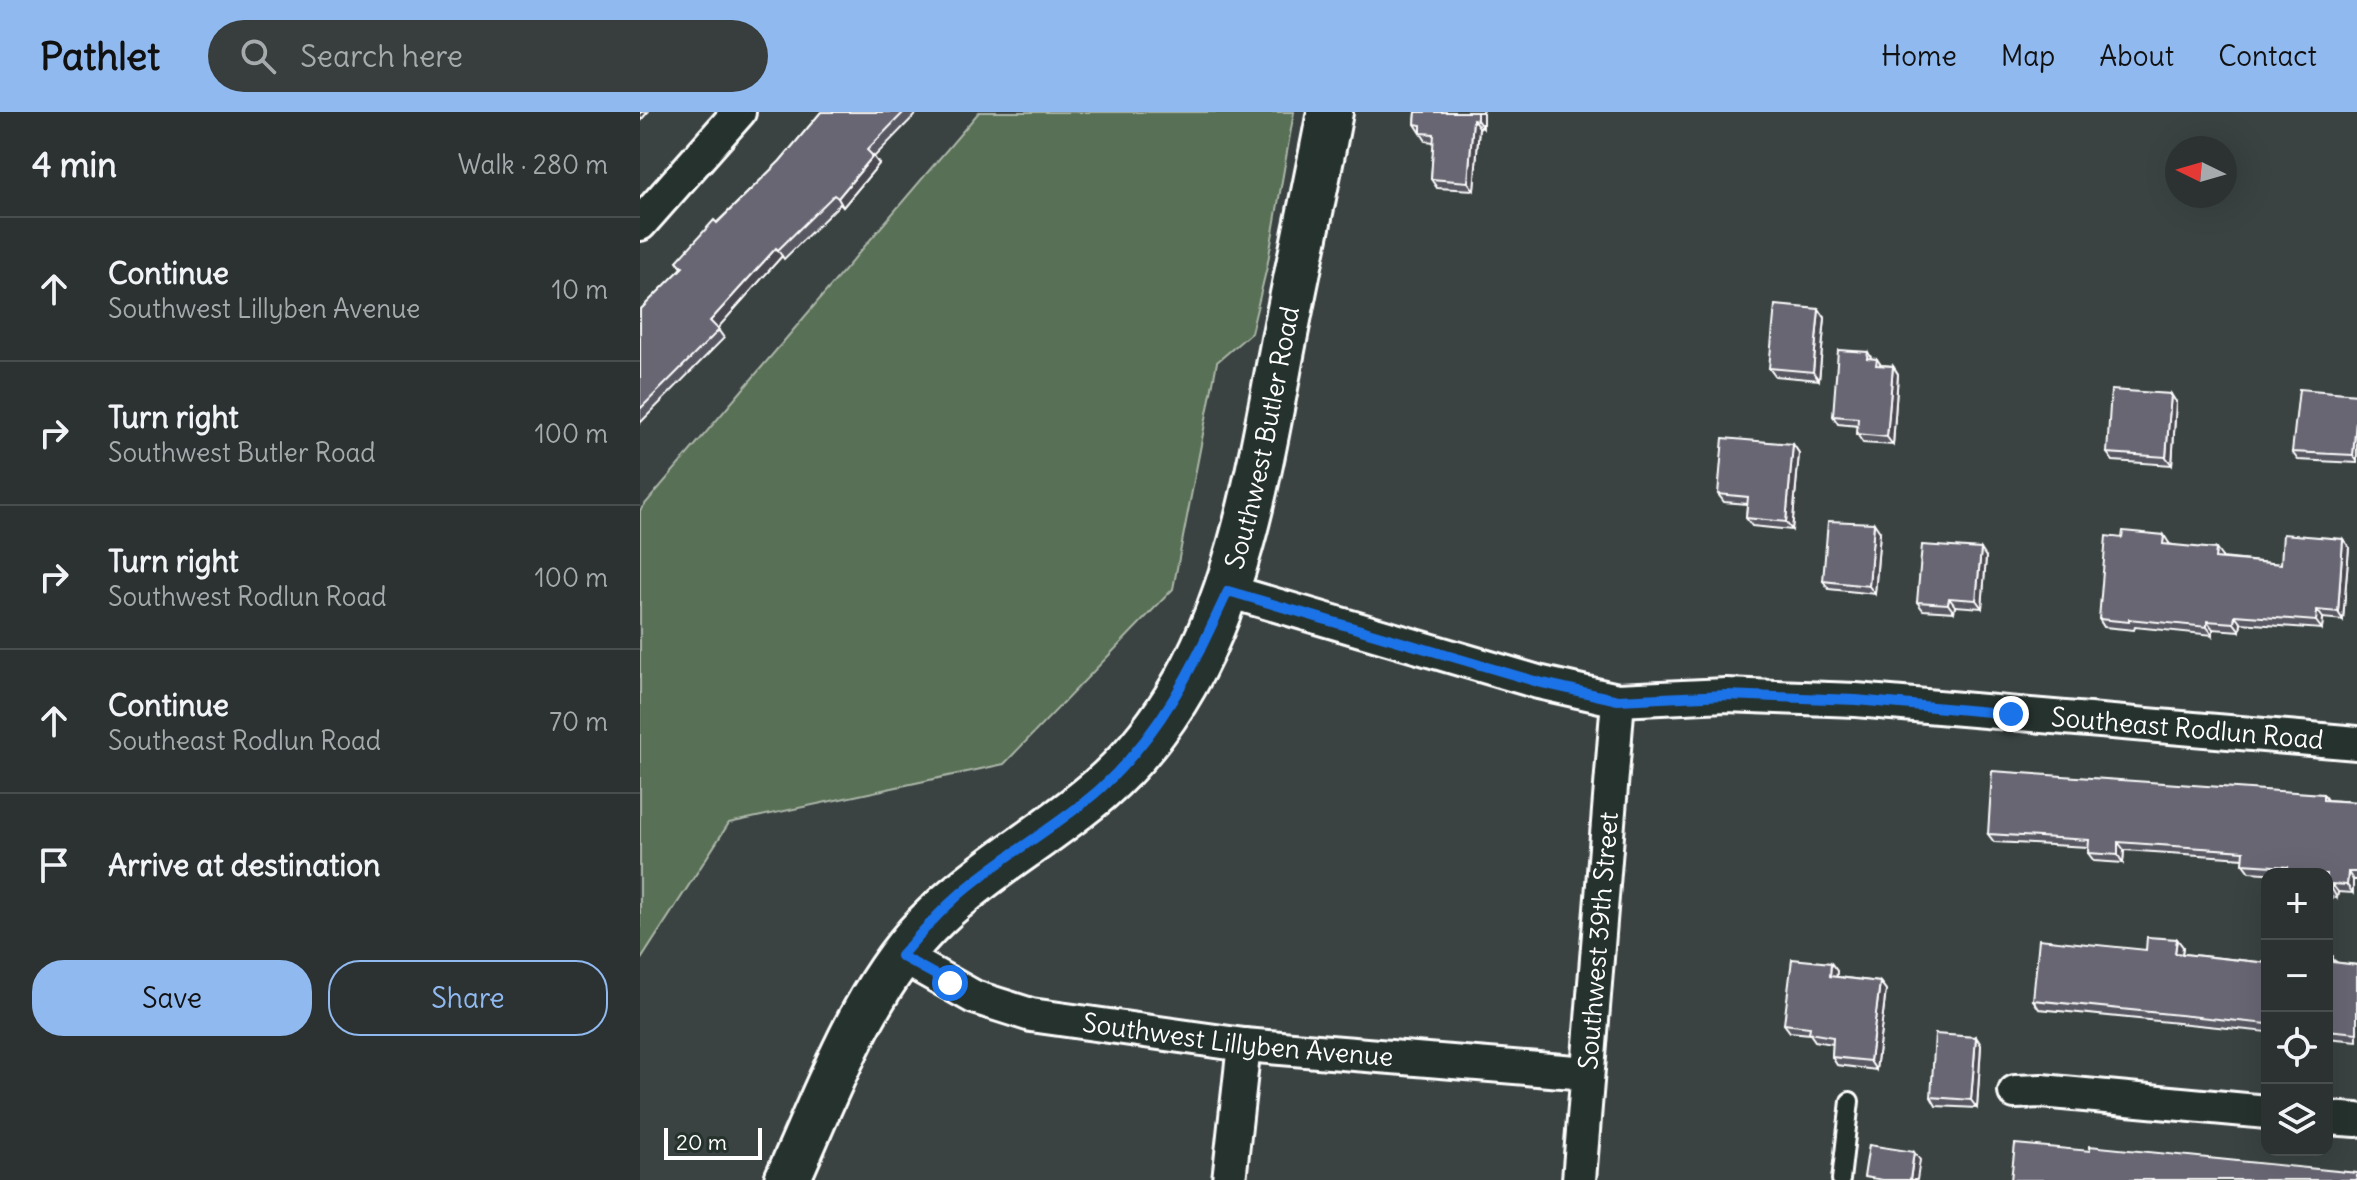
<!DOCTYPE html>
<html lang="en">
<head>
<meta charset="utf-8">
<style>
  body { margin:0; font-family:Delius,sans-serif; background:#383e3e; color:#f1f3f6 }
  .controls { position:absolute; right:24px; bottom:24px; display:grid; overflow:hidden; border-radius:16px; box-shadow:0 8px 32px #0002 }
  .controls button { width:72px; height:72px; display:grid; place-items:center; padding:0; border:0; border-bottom:2px solid #484d4d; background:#2c3232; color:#f1f3f6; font:40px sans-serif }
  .compass { position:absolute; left:1525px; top:24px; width:72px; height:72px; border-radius:50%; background:#2c3232; box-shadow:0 8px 32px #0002; rotate:275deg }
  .scale { position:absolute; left:24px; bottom:20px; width:98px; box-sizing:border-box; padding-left:8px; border:4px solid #fff; border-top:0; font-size:22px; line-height:28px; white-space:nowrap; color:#fff; -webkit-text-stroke:6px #26332d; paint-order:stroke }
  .stop { position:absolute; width:24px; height:24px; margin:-18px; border:6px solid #1a73e8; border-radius:50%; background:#fff }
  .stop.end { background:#1a73e8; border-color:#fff; box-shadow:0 2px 8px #0008 }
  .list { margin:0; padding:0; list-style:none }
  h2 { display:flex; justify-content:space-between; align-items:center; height:104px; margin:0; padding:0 32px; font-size:34px }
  h2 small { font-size:26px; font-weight:400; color:#a6aaac }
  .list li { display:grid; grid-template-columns:52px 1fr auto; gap:24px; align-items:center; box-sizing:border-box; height:144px; padding:0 32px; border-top:2px solid #484d4d }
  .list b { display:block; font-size:30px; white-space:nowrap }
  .list p { margin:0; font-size:26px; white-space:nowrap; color:#a6aaac }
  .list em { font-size:26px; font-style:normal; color:#a6aaac }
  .actions { display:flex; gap:16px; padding:24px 32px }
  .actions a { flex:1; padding:18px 0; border:2px solid #90b9f0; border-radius:32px; text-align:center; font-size:28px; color:#90b9f0 }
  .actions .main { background:#90b9f0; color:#111 }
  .icon { flex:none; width:44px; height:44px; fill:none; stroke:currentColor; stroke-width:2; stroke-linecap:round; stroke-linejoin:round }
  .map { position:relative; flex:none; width:1717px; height:1068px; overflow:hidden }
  header { display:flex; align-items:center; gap:48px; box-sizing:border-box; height:112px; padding:0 40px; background:#90b9f0; color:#111 }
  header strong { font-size:38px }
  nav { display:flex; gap:44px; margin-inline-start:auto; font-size:28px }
  .search { width:560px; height:72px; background:#383e3e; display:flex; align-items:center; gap:20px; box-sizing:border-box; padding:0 28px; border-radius:44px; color:#a6aaac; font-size:30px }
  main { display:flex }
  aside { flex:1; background:#2c3232 }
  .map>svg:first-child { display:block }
  .green { fill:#586f54; stroke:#acb7aa; stroke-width:2 }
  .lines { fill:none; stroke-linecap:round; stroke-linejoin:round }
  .service-casing { stroke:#fff; stroke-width:22 }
  .minor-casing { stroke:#fff; stroke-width:38 }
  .secondary-casing { stroke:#fff; stroke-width:50 }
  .service { stroke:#26332d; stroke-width:16 }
  .minor { stroke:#26332d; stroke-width:32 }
  .secondary { stroke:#26332d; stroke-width:44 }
  .wall { fill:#595863; stroke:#fff; stroke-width:2 }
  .shaded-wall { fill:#484750; stroke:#fff; stroke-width:2 }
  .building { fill:#676673; stroke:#fff; stroke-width:2 }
  .route { stroke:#1a73e8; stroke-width:10 }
  .labels { text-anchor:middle; stroke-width:6; stroke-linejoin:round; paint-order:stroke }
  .street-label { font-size:26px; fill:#fff; stroke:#26332d }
</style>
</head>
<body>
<header>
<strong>Pathlet</strong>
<div class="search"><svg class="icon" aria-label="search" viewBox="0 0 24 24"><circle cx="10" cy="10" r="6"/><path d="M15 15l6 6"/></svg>Search here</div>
<nav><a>Home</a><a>Map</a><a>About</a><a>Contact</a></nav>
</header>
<main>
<aside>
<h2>4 min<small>Walk · 280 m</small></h2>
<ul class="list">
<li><svg class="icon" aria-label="ahead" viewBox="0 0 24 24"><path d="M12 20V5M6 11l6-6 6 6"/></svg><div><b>Continue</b><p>Southwest Lillyben Avenue</p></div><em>10 m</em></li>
<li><svg class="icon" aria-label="right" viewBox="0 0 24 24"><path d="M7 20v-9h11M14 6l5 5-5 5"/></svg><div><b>Turn right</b><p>Southwest Butler Road</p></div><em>100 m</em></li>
<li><svg class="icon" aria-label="right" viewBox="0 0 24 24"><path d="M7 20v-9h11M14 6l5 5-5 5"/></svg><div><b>Turn right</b><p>Southwest Rodlun Road</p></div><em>100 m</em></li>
<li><svg class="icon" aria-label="ahead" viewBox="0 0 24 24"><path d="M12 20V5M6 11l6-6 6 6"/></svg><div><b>Continue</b><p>Southeast Rodlun Road</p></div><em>70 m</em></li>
<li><svg class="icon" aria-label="arrive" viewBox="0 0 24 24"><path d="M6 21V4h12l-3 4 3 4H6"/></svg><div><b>Arrive at destination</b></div></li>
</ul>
<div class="actions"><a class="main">Save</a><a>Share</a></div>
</aside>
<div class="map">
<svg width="1717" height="1068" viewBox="0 0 1717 1068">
  <rect width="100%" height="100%" fill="#3a4242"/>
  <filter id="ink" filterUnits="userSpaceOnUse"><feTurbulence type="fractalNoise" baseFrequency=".0125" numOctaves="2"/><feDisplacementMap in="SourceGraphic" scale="16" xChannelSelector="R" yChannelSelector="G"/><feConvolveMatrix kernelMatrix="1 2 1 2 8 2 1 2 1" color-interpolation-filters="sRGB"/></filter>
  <g filter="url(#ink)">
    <path class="green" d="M 339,0 L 654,0 L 627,155 L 611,221 L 577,250 L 533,477 L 364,652 L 89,711 L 0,849 L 0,398 Z"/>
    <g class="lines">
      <defs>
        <path id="service" d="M 1201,1068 L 1210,989"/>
        <g id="minor">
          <path d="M 0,112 L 99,0"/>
          <path id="s1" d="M 588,479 L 898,570 L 978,588 L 1086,583 L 1216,588 L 1717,631"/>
          <path id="s2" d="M 261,844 L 334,885 L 391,903 L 604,933 L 947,961"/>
          <path d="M 1375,980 L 1402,979 L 1627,1000"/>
          <path d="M 1687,1006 L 1717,1008"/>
          <path d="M 589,1068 L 604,933"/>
          <path id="s3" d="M 939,1068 L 978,588"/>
        </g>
        <g id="secondary">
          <path id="s4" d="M 147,1068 C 187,980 225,871 296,804 C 346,756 407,723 459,678 C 488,653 515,620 535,588 C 599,487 620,354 642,238 C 657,159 675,80 690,0"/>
        </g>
      </defs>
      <use href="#service" class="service-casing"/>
      <use href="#minor" class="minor-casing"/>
      <use href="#secondary" class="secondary-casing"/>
      <use href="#service" class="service"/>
      <use href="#minor" class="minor"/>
      <use href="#secondary" class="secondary"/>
    </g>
    <g class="wall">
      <path d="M 181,0 L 278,0 L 234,45 L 239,52 L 203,95 L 200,92 L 144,147 L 142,144 L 77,216 L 84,226 L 0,311 L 0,198 L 42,156 L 37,149 L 140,49 Z"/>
      <path d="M 776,0 L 843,0 L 843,16 L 839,15 L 834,78 L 797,76 L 791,67 L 794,30 L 786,29 L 775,12 Z"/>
      <path d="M 1179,197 L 1185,206 L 1179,268 L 1135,264 L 1129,256 Z"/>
      <path d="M 1228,240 L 1232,247 L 1237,247 L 1241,253 L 1253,254 L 1258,262 L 1253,333 L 1223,331 L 1217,322 L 1218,314 L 1198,312 L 1193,304 Z"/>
      <path d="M 1717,282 L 1717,351 L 1658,348 L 1652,340 Z"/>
      <path d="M 1536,290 L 1532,353 L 1473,349 L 1467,341 Z"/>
      <path d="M 1153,332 L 1159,341 L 1152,418 L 1112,414 L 1106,406 L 1107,392 L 1084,390 L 1078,382 Z"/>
      <path d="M 1240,420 L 1235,482 L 1189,477 L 1183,469 Z"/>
      <path d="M 1482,426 L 1529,431 L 1529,432 L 1582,445 L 1582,446 L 1641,452 L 1703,427 L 1709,435 L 1703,508 L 1683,506 L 1682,517 L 1601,511 L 1600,519 L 1573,517 L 1573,523 L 1495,515 L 1494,518 L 1464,515 L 1459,507 Z"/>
      <path d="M 1346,445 L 1342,496 L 1315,494 L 1314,500 L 1283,498 L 1277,490 Z"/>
      <path d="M 1683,682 L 1687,688 L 1717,690 L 1717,768 L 1713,768 L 1713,781 L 1698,780 L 1697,786 L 1687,785 L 1687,762 L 1640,762 L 1609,760 L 1603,752 L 1604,746 L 1484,738 L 1483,751 L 1454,749 L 1448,741 L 1448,735 L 1354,730 L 1348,722 Z"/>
      <path d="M 1537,827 L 1543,835 L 1542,842 L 1627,851 L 1627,920 L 1399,897 L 1393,888 L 1506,838 Z"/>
      <path d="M 1687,843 L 1698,851 L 1717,853 L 1717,929 L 1687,926 Z"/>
      <path d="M 1191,851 L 1197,859 L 1196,865 L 1240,870 L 1246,878 L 1236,958 L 1197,953 L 1192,945 L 1193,932 L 1175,929 L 1170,922 L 1150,920 L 1144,912 Z"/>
      <path d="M 1336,925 L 1341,933 L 1337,996 L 1296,994 L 1291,985 Z"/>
    </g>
    <g class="shaded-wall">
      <path d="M 0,0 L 8,0 L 0,9 Z"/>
      <path d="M 837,0 L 843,0 L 843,16 L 837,8 Z"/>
      <path d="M 833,7 L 839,15 L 834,78 L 828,70 Z"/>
      <path d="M 233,44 L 239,52 L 203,95 L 198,86 Z"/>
      <path d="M 136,136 L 142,144 L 76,218 L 70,209 Z"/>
      <path d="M 1179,197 L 1185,206 L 1179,268 L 1173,260 Z"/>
      <path d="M 1253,254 L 1258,262 L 1253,333 L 1247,325 Z"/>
      <path d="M 1531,282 L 1536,290 L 1532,353 L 1526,345 Z"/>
      <path d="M 1717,297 L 1717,349 L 1713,343 Z"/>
      <path d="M 1153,332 L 1159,341 L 1152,418 L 1146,410 Z"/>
      <path d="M 1234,411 L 1240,420 L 1235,482 L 1229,474 Z"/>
      <path d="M 1524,423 L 1529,431 L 1529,440 L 1523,432 Z"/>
      <path d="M 1703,427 L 1709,435 L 1703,508 L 1698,500 Z"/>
      <path d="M 1341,437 L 1346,445 L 1342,496 L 1336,488 Z"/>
      <path d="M 1576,437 L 1582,445 L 1581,454 L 1575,446 Z"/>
      <path d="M 1309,486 L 1315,494 L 1314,500 L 1308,492 Z"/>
      <path d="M 1677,498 L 1683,506 L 1682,517 L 1676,509 Z"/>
      <path d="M 1595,503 L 1601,511 L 1600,519 L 1594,511 Z"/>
      <path d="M 1567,509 L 1573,517 L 1573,523 L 1567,515 Z"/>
      <path d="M 1478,730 L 1484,738 L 1483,751 L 1478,743 Z"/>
      <path d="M 1708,760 L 1713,768 L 1713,781 L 1707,773 Z"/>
      <path d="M 1692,772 L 1698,780 L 1697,786 L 1692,777 Z"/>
      <path d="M 1537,827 L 1543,835 L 1541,849 L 1535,841 Z"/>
      <path d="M 1191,851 L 1197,859 L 1196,872 L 1190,864 Z"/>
      <path d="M 1240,870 L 1246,878 L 1236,958 L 1230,949 Z"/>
      <path d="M 1336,925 L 1341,933 L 1337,996 L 1331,988 Z"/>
      <path d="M 1274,1040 L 1280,1048 L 1277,1068 L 1270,1068 Z"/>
    </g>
    <g class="building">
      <path d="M 181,0 L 264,0 L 227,38 L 233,44 L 198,86 L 194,83 L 138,138 L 136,136 L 70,209 L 79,218 L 0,297 L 0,198 L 43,155 L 37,149 L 74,108 L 77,111 L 140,49 Z"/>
      <path d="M 776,0 L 837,0 L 837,8 L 833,7 L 828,70 L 791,67 L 794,22 L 781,21 L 781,13 L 775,12 Z"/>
      <path d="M 1135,193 L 1179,197 L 1173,260 L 1129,256 Z"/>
      <path d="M 1198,238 L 1228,240 L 1227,246 L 1237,247 L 1236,253 L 1253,254 L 1247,325 L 1217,322 L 1218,306 L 1193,304 Z"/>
      <path d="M 1659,277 L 1717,282 L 1717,297 L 1713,343 L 1652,340 Z"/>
      <path d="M 1471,278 L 1531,282 L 1526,345 L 1467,341 Z"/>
      <path d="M 1083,326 L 1153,332 L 1146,410 L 1106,406 L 1108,385 L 1078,382 Z"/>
      <path d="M 1188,409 L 1234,411 L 1229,474 L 1183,469 Z"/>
      <path d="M 1483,419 L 1524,423 L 1523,432 L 1576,437 L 1575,446 L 1641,452 L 1643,422 L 1703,427 L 1698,500 L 1677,498 L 1676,509 L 1595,503 L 1594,511 L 1567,509 L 1567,515 L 1489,507 L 1489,510 L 1459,507 L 1466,424 L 1482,426 Z"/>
      <path d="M 1282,433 L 1341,437 L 1336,488 L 1309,486 L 1308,492 L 1277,490 Z"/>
      <path d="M 1352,659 L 1683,682 L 1683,688 L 1717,690 L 1717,760 L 1708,760 L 1707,773 L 1692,772 L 1692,777 L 1687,777 L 1687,762 L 1647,762 L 1648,755 L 1603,752 L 1604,739 L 1478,730 L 1478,743 L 1448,741 L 1449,728 L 1348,722 Z"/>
      <path d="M 1507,825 L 1537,827 L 1535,841 L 1627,851 L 1627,912 L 1393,888 L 1399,827 L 1506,838 Z"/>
      <path d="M 1687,843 L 1693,844 L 1693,850 L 1717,853 L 1717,921 L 1687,918 Z"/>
      <path d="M 1152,847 L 1191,851 L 1190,864 L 1240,870 L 1230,949 L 1192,945 L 1193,925 L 1169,921 L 1170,915 L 1144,912 Z"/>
      <path d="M 1295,922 L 1336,925 L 1331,988 L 1291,985 Z"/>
      <path d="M 1375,1032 L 1450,1039 L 1450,1034 L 1717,1061 L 1717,1068 L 1371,1068 Z"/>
      <path d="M 1229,1033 L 1274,1040 L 1270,1068 L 1243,1068 L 1224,1065 Z"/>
    </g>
  </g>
  <g class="lines" filter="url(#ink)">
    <path class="route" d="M 310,871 L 261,844 C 285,816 309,789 338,767 C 377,736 423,710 460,677 C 524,618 552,556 588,479 L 898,570 L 978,588 L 1086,583 L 1216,588 L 1371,602"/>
  </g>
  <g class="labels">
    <g class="street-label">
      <text dy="9" stroke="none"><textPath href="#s4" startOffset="908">Southwest Butler Road</textPath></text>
      <text dy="9" stroke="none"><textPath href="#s1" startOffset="976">Southeast Rodlun Road</textPath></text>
      <text dy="9" stroke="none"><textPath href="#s3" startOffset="240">Southwest 39th Street</textPath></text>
      <text dy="9" stroke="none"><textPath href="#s2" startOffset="352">Southwest Lillyben Avenue</textPath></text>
    </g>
  </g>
</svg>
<div class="controls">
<button>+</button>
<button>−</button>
<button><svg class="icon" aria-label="locate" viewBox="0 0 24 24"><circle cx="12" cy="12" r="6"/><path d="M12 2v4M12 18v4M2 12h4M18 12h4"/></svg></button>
<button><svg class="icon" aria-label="layers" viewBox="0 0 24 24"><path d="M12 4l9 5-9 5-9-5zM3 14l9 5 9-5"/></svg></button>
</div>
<svg class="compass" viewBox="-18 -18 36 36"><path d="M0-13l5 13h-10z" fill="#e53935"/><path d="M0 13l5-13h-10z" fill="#a6aaac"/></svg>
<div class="scale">20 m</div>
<div class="stop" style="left:310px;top:871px"></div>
<div class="stop end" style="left:1371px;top:602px"></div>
</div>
</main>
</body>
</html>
